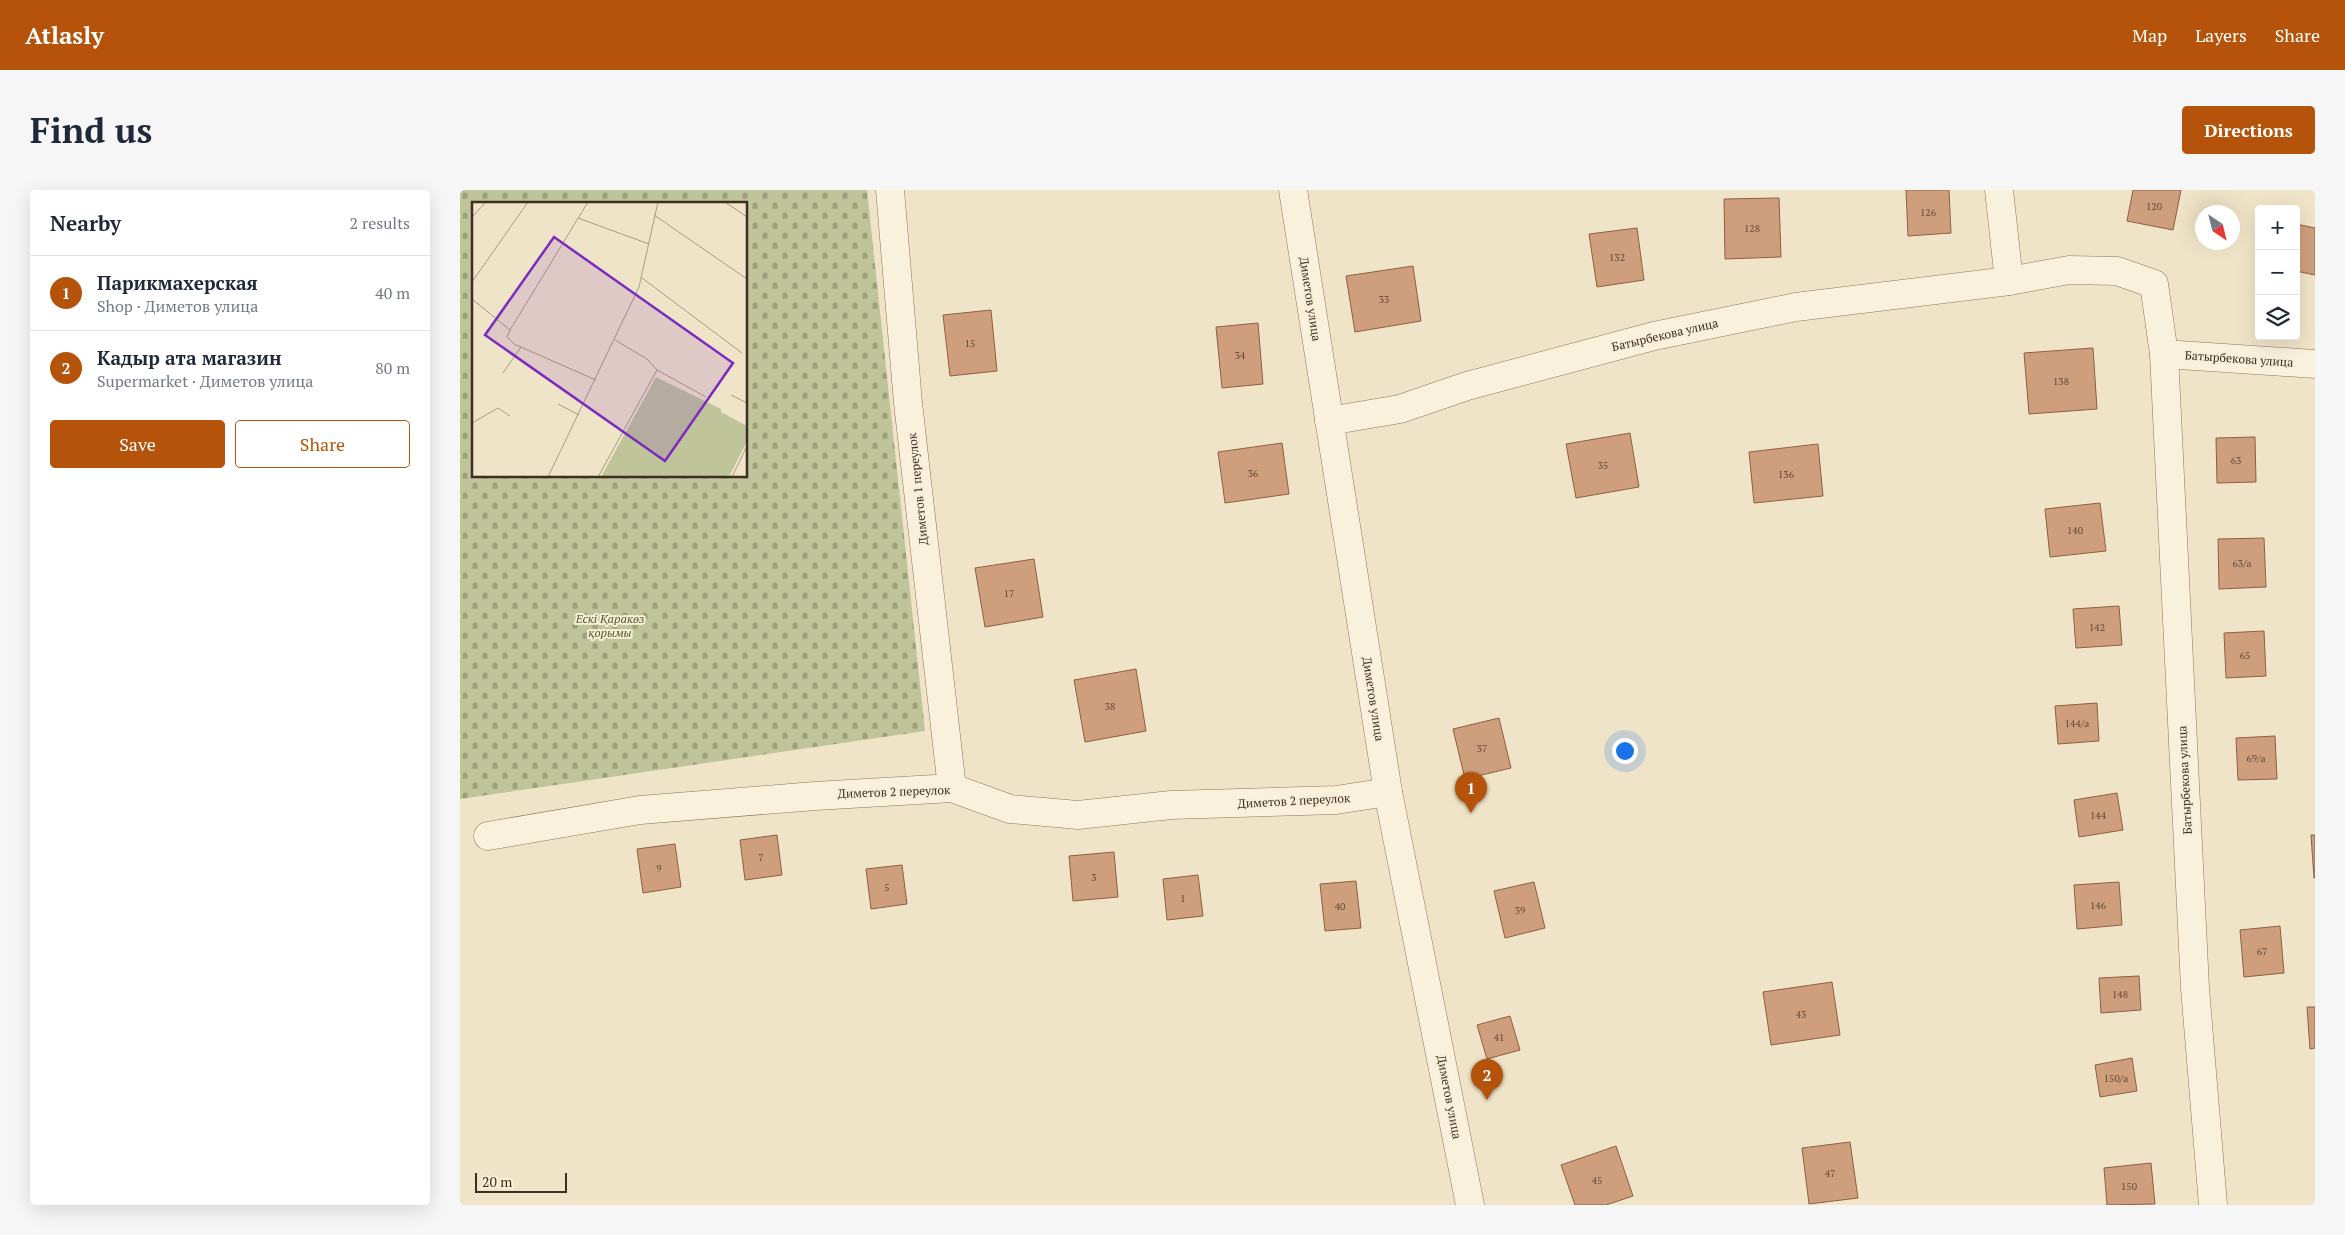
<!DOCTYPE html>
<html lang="en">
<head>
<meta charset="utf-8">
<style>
  body { margin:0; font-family:"PT Serif",serif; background:#f6f6f7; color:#1f2937 }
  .controls { position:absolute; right:15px; top:15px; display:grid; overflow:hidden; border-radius:5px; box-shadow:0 5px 20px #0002 }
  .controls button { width:45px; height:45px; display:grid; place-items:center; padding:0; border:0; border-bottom:1px solid #e0e1e3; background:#fff; color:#1f2937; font:25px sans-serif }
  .compass { position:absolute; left:1735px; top:15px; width:45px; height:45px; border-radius:50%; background:#fff; box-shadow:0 5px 20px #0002; rotate:145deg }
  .scale { position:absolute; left:15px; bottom:12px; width:92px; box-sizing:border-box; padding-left:5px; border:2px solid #3d2e20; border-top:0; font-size:14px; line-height:18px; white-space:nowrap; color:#3d2e20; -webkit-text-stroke:4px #f7eed8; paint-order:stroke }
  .you { position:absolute; left:1164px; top:560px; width:18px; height:18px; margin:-12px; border:4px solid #fff; border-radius:50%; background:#1a73e8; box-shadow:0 0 0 8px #1a73e833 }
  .badge { display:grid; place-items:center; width:32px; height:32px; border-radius:50%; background:#b45309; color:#fff; font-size:16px; font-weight:700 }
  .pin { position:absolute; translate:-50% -41px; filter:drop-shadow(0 1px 2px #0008) }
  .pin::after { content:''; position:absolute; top:26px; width:18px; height:15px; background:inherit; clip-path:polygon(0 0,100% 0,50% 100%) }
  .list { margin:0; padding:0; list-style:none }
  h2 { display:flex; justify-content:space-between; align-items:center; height:65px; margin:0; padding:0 20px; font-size:21px }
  h2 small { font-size:16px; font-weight:400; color:#747a83 }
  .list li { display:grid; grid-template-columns:32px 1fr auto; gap:15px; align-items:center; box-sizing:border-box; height:75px; padding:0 20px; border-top:1px solid #e0e1e3 }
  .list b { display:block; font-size:19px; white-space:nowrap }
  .list p { margin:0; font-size:16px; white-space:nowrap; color:#747a83 }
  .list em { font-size:16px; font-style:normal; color:#747a83 }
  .actions { display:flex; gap:10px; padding:15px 20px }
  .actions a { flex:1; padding:11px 0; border:1px solid #b45309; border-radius:5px; text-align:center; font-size:18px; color:#b45309 }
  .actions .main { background:#b45309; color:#fff }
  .icon { flex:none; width:28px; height:28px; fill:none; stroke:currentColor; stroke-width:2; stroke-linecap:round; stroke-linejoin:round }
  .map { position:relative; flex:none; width:1855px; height:1015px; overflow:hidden; border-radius:5px }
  header { display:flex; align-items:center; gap:30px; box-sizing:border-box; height:70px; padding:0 25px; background:#b45309; color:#fff }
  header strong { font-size:24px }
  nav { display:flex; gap:28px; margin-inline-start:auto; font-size:18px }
  .intro { display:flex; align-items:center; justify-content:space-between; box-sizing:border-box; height:120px; padding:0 30px }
  h1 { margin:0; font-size:35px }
  .button { padding:12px 22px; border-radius:5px; background:#b45309; color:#fff; font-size:18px; font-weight:700 }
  main { display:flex; gap:30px; padding:0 30px }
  aside { flex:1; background:#fff; border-radius:5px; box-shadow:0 5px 20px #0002 }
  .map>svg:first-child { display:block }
  .cemetery { fill:url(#cemetery-stones); fill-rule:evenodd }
  .building { fill:#cf9f7d; stroke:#8d5f41 }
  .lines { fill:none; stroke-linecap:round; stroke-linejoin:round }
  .minor-casing { stroke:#8d765c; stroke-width:29 }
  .minor { stroke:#faf1dc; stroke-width:28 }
  .labels { text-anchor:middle; stroke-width:4; stroke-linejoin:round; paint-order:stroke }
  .number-label { font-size:10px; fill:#624a37 }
  .street-label { font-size:12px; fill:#3d2e20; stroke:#f7eed8 }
  .park-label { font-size:12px; font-style:italic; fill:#4d5a26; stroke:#f7eed8 }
  .inset-road { fill:none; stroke:#a89b85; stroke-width:1 }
  .view { fill:#7b2cbf; fill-opacity:0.15; stroke:#7b2cbf; stroke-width:2.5 }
  .inset-edge { fill:none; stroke:#3d2e20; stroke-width:2.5 }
</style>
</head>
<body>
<header>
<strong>Atlasly</strong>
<nav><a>Map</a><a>Layers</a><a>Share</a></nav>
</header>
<div class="intro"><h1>Find us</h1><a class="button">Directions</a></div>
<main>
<aside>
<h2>Nearby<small>2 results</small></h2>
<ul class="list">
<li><span class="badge">1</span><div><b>Парикмахерская</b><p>Shop · Диметов улица</p></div><em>40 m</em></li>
<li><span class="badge">2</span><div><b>Кадыр ата магазин</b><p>Supermarket · Диметов улица</p></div><em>80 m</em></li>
</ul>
<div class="actions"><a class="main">Save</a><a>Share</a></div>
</aside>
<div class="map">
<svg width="1855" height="1015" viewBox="0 0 1855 1015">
  <defs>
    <pattern id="cemetery-stones" width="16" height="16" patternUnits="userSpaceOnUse" patternTransform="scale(1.25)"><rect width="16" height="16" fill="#bfc49a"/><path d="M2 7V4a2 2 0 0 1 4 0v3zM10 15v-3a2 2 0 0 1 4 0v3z" fill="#9ca07d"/></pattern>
  </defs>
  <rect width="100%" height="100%" fill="#f0e4c8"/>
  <path class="cemetery" d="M 0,0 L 407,0 L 465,541 L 0,609 ZM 14,14 L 286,14 L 286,286 L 14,286 Z"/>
  <g class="building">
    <path d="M 1446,0 L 1489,0 L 1491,43 L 1448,46 Z"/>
    <path d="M 1673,0 L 1721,0 L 1713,40 L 1667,31 Z"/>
    <path d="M 1319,8 L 1321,67 L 1265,69 L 1264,9 Z"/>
    <path d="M 1836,34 L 1855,38 L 1855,85 L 1836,81 Z"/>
    <path d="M 1177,38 L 1184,90 L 1137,97 L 1129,44 Z"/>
    <path d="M 953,76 L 961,131 L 895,142 L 886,86 Z"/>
    <path d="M 531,120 L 537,181 L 490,186 L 483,125 Z"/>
    <path d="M 798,133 L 803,194 L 762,198 L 756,137 Z"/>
    <path d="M 1633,158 L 1637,219 L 1569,224 L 1564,163 Z"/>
    <path d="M 1170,243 L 1179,297 L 1116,308 L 1106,254 Z"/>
    <path d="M 1795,247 L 1796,292 L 1757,293 L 1756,248 Z"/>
    <path d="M 822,253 L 829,304 L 765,313 L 758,262 Z"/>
    <path d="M 1358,254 L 1363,306 L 1294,313 L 1289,262 Z"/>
    <path d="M 1640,313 L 1646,361 L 1590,367 L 1585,319 Z"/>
    <path d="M 1804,348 L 1806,397 L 1759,399 L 1758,349 Z"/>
    <path d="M 574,369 L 583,427 L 525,437 L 515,378 Z"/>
    <path d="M 1659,416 L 1662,455 L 1616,458 L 1613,419 Z"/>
    <path d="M 1804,441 L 1806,486 L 1766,488 L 1764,443 Z"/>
    <path d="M 676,479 L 686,541 L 625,552 L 614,490 Z"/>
    <path d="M 1637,513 L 1639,551 L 1598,554 L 1595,516 Z"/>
    <path d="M 1039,528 L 1051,578 L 1005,589 L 993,539 Z"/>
    <path d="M 1815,546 L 1817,589 L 1778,590 L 1776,548 Z"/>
    <path d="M 1657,603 L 1663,640 L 1619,647 L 1614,610 Z"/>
    <path d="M 317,645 L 322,685 L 285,690 L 280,650 Z"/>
    <path d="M 1851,645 L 1855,645 L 1855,688 L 1854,688 Z"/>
    <path d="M 215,654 L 221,697 L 183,703 L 177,659 Z"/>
    <path d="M 654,662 L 658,707 L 613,711 L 609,666 Z"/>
    <path d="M 442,675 L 447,714 L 411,719 L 406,679 Z"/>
    <path d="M 738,685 L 743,726 L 707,730 L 703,689 Z"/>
    <path d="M 896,691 L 901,738 L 865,741 L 860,694 Z"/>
    <path d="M 1074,692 L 1085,738 L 1045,748 L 1034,701 Z"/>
    <path d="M 1659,692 L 1662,735 L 1617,739 L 1614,695 Z"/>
    <path d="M 1820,736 L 1824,783 L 1784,787 L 1780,740 Z"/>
    <path d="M 1679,786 L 1681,820 L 1641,823 L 1639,788 Z"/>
    <path d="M 1372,792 L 1380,845 L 1311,855 L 1303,802 Z"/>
    <path d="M 1847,817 L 1855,817 L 1855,858 L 1850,859 Z"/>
    <path d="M 1050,826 L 1060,860 L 1027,869 L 1017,835 Z"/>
    <path d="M 1672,868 L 1677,901 L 1640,907 L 1635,875 Z"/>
    <path d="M 1390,952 L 1398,1008 L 1349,1014 L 1342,958 Z"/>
    <path d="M 1156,956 L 1173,1006 L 1146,1015 L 1115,1015 L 1101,975 Z"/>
    <path d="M 1691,973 L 1695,1014 L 1647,1015 L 1644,978 Z"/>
  </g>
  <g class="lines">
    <defs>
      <g id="minor">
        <path d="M 430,0 L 448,213 L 492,598"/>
        <path d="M 833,0 L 928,602 L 1010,1015"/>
        <path d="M 1539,0 L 1549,91"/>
        <path d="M 1704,164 L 1735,798 L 1753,1015"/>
        <path d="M 869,231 L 940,219 L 1007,196 L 1194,146 L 1336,117 L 1549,91 L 1609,80 L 1657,81 L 1694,94 L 1704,164 L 1855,174"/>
        <path d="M 28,646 L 180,620 L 355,606 L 492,598 L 550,619 L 618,625 L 711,615 L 876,610 L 928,602"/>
      </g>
    </defs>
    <use href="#minor" class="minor-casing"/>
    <use href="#minor" class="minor"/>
  </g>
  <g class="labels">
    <g class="number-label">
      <text x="1694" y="20">120</text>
      <text x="1468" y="26">126</text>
      <text x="1292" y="42">128</text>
      <text x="1157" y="71">132</text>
      <text x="924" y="113">33</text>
      <text x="510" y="157">15</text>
      <text x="780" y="169">34</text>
      <text x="1601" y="195">138</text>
      <text x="1776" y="274">63</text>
      <text x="1143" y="279">35</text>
      <text x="793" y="287">36</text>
      <text x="1326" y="288">136</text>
      <text x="1615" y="344">140</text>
      <text x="1782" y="377">63/а</text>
      <text x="549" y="407">17</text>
      <text x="1637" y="441">142</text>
      <text x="1785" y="469">65</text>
      <text x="650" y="520">38</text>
      <text x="1617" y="537">144/а</text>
      <text x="1022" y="562">37</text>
      <text x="1796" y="572">69/а</text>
      <text x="1638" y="629">144</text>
      <text x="301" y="671">7</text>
      <text x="199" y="682">9</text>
      <text x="634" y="691">3</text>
      <text x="427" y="701">5</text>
      <text x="723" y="712">1</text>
      <text x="1638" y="719">146</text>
      <text x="880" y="720">40</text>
      <text x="1060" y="724">39</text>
      <text x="1802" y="765">67</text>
      <text x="1660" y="808">148</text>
      <text x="1341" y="828">43</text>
      <text x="1039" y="851">41</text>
      <text x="1656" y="892">150/а</text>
      <text x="1370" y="987">47</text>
      <text x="1137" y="994">45</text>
      <text x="1669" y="1000">150</text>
    </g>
    <g class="street-label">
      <text transform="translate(850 109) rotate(81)" y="4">Диметов улица</text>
      <text transform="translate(1205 145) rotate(-13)" y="4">Батырбекова улица</text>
      <text transform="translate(1779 169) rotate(4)" y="4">Батырбекова улица</text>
      <text transform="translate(458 299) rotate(-96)" y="4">Диметов 1 переулок</text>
      <text transform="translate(913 509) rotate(81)" y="4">Диметов улица</text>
      <text transform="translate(1725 590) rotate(-93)" y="4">Батырбекова улица</text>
      <text transform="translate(434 602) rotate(-2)" y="4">Диметов 2 переулок</text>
      <text transform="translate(834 611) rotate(-3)" y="4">Диметов 2 переулок</text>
      <text transform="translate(989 907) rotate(79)" y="4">Диметов улица</text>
    </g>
    <g class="park-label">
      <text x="150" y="433">Ескі Қаракөз<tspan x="150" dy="14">қорымы</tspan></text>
    </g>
  </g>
  <g transform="translate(12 12)">
    <rect width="275" height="275" fill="#f0e4c8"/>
    <path d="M 184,175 L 249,207 L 249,210 L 275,224 L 275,239 L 257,275 L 129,275 Z" fill="#bfc49a"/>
    <path class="inset-road" d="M 253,0 L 275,15M 182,13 L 275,77M 0,15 L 14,0M 106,16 L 177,42M 170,76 L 270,151M 0,80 L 56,0M 0,97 L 38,128 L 35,135 L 42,142 L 124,178M 38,128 L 116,0M 143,138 L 175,157 L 185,168 L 234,195M 31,171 L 49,145M 259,193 L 275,201M 86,202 L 107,213M 0,221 L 26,206 L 38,214M 76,275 L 167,85 L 186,0M 126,275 L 185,168M 260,275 L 275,244"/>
    <path class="view" d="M 82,35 L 261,161 L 193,259 L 13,133 Z"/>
    <rect width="275" height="275" class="inset-edge"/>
  </g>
</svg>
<div class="controls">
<button>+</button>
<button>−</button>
<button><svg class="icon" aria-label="layers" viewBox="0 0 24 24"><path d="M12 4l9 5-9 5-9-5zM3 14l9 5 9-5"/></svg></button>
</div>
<svg class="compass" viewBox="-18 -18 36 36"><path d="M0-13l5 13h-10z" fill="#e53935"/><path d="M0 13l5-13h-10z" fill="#747a83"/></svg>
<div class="scale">20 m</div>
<div class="you"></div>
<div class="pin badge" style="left:1011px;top:623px">1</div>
<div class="pin badge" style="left:1027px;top:910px">2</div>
</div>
</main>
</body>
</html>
